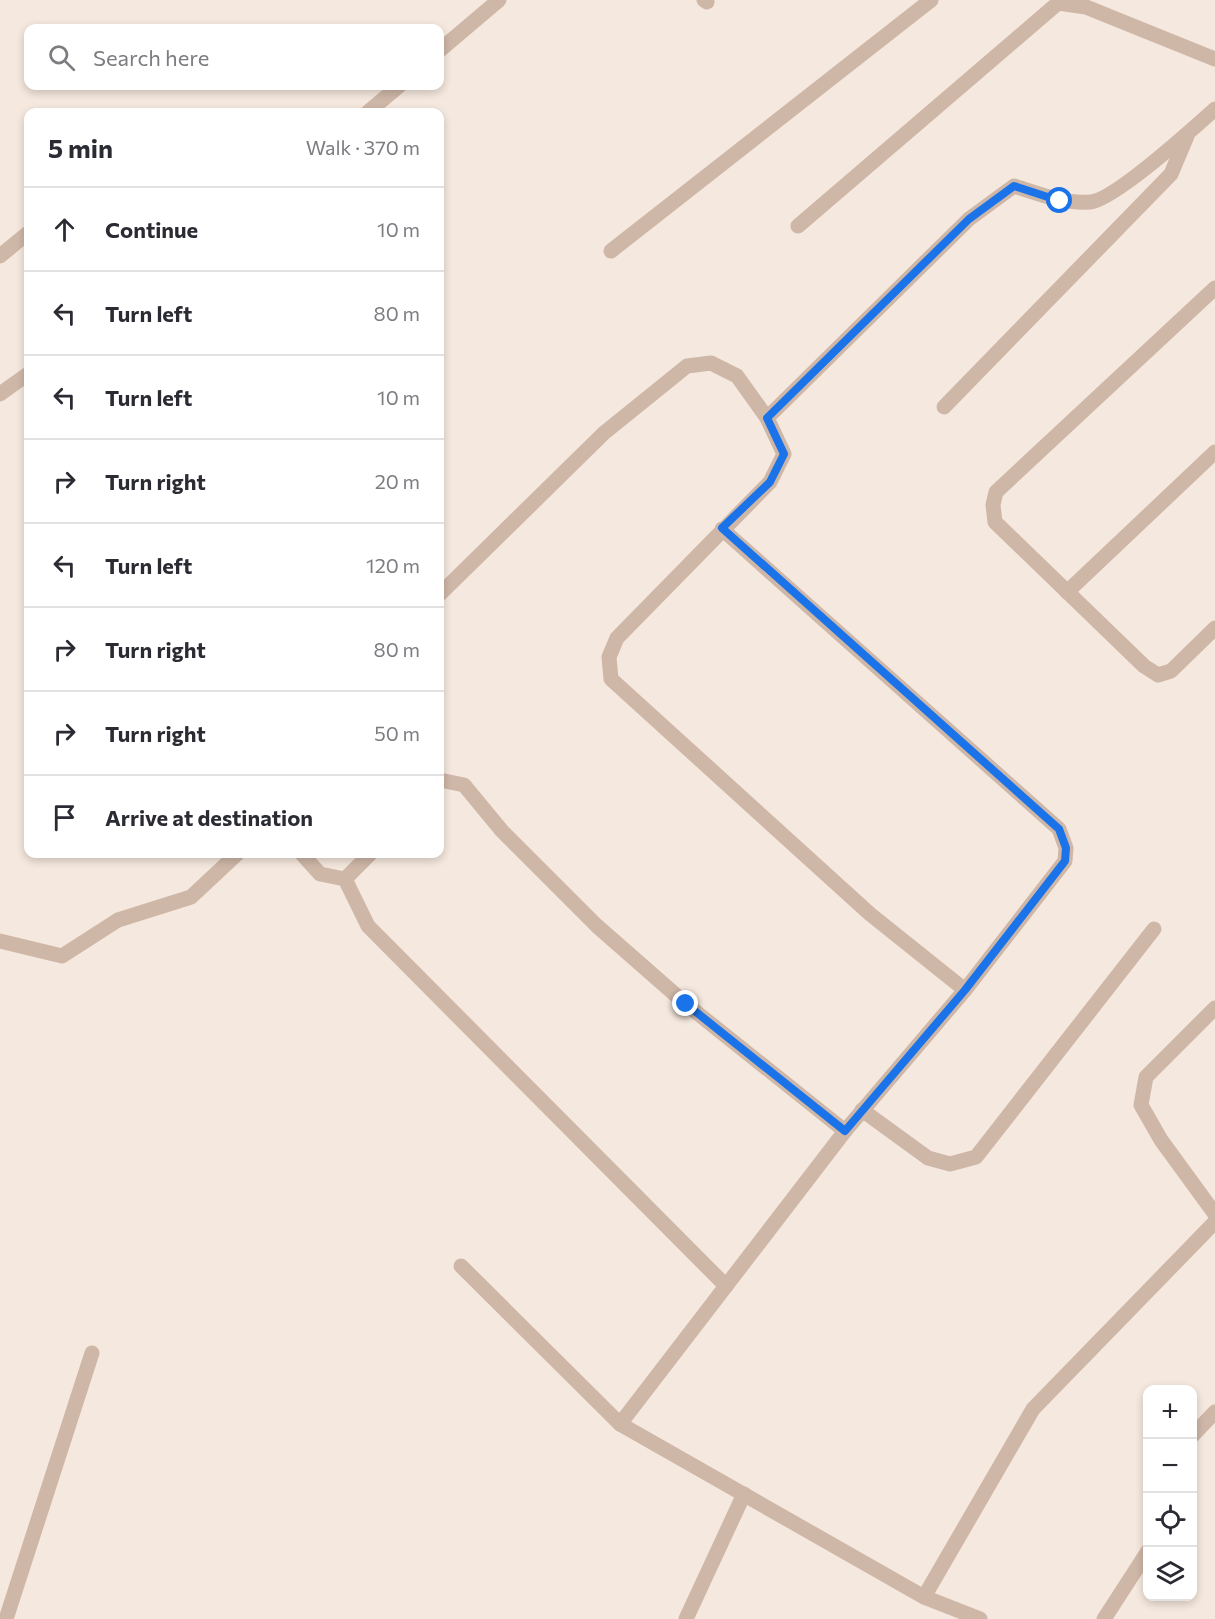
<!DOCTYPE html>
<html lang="en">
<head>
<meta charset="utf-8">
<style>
  body { margin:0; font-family:Commissioner,sans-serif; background:#f7f7f7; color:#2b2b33 }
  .controls { position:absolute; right:18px; bottom:18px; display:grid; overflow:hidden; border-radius:12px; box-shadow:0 3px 9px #0003 }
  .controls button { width:54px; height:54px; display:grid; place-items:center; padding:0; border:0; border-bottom:2px solid #e1e1e2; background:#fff; color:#2b2b33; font:30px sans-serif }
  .stop { position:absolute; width:18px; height:18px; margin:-14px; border:4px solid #1a73e8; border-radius:50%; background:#fff }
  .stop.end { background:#1a73e8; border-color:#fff; box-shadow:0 2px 6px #0008 }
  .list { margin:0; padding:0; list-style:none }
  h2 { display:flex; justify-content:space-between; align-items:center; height:78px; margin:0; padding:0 24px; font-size:26px }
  h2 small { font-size:20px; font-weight:400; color:#7c7c81 }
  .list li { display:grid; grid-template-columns:39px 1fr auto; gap:18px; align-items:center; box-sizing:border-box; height:84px; padding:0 24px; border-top:2px solid #e1e1e2 }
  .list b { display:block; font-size:22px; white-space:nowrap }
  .list em { font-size:20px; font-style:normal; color:#7c7c81 }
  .icon { flex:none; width:33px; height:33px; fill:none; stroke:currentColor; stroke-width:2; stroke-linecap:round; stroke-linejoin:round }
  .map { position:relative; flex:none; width:1215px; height:1619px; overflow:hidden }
  .search { position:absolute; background:#fff; box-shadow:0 3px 9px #0003; left:24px; top:24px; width:420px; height:66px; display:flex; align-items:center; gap:15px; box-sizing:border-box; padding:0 21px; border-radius:12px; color:#7c7c81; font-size:22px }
  .panel { position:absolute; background:#fff; box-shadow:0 3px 9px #0003; left:24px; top:108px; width:420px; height:750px; border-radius:12px }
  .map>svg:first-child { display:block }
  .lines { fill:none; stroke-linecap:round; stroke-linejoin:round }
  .street { stroke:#cfb7a8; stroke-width:15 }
  .route { stroke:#1a73e8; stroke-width:8 }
</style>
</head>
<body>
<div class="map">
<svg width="1215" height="1619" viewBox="0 0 1215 1619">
  <rect width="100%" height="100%" fill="#f5e8de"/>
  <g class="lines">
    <g class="street">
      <path d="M 704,0 L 707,2"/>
      <path d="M 440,50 L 499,0"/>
      <path d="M 368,112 L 399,86"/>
      <path d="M 798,226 L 1058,3 L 1086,7 L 1215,59"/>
      <path d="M 611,251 L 931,0"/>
      <path d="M 0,256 L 28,233"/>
      <path d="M 1215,288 L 996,492 L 993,505 L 995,522 L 1144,666 L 1158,675 L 1171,671 L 1215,628"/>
      <path d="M 0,394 L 28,374"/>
      <path d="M 944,407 L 1171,174 L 1187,136"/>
      <path d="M 722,529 L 1059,829 L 1066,848 L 1065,861 L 965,990 L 870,914 L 611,679 L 609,657 L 617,638 L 770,482 L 784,454 L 767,418 L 969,219 L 1014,186 C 1039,194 1064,204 1090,202 C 1113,201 1195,127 1215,109"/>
      <path d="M 1067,592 L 1215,452"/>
      <path d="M 440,594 L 604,433 L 687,366 L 711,363 L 737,376 L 767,418"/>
      <path d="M 440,780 L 464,785 L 502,831 L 597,926 L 686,1004 L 845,1131"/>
      <path d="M 302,854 L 320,874 L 345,879 L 370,854"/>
      <path d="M 345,879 L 368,926 L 726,1286"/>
      <path d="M 0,941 L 62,956 L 118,920 L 191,897 L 237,854"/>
      <path d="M 1215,1008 L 1146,1077 L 1141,1105 L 1161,1140 L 1215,1214"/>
      <path d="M 862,1110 L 928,1158 L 950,1164 L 976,1157 L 1154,929"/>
      <path d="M 461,1266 L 620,1424 L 845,1131 L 965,990"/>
      <path d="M 620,1424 L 924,1597 L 1033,1409 L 1215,1222"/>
      <path d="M 1192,1436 L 1215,1412"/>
      <path d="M 924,1597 L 980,1619"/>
      <path d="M 6,1619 L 92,1353"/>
      <path d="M 686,1619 L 744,1494"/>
      <path d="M 1104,1619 L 1148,1551"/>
    </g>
  </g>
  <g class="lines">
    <path class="route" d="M 686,1004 L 845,1131 L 965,990 L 1065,861 L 1066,848 L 1059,829 L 722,528 L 770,482 L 784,454 L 767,418 L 969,219 L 1014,186 L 1060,201"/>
  </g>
</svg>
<div class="controls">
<button>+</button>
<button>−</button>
<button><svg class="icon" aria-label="locate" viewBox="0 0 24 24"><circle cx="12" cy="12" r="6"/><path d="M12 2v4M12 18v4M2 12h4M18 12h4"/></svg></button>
<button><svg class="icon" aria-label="layers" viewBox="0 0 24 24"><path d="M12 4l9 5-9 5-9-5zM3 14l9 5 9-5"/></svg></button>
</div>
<div class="stop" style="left:1060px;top:201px"></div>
<div class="stop end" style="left:686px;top:1004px"></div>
<div class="search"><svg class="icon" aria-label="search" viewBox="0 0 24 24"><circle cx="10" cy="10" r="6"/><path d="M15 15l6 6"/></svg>Search here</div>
<section class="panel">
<h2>5 min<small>Walk · 370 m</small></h2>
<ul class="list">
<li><svg class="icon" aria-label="ahead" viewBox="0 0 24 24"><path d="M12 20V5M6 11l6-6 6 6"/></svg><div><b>Continue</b></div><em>10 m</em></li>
<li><svg class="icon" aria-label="left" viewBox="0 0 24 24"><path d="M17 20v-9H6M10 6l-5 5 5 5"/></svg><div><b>Turn left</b></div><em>80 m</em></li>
<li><svg class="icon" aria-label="left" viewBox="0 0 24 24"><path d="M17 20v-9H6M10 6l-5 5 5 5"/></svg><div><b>Turn left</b></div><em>10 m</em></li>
<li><svg class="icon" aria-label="right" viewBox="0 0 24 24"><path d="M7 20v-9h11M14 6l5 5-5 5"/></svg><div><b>Turn right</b></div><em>20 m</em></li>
<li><svg class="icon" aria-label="left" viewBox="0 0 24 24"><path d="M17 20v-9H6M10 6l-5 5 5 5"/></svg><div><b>Turn left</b></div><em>120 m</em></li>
<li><svg class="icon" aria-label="right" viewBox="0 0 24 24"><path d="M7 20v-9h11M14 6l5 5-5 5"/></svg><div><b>Turn right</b></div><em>80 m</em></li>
<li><svg class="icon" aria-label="right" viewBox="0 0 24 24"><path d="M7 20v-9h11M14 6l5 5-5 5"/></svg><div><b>Turn right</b></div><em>50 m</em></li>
<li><svg class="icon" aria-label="arrive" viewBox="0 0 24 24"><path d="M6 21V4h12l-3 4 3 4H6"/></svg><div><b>Arrive at destination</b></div></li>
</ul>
</section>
</div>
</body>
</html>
